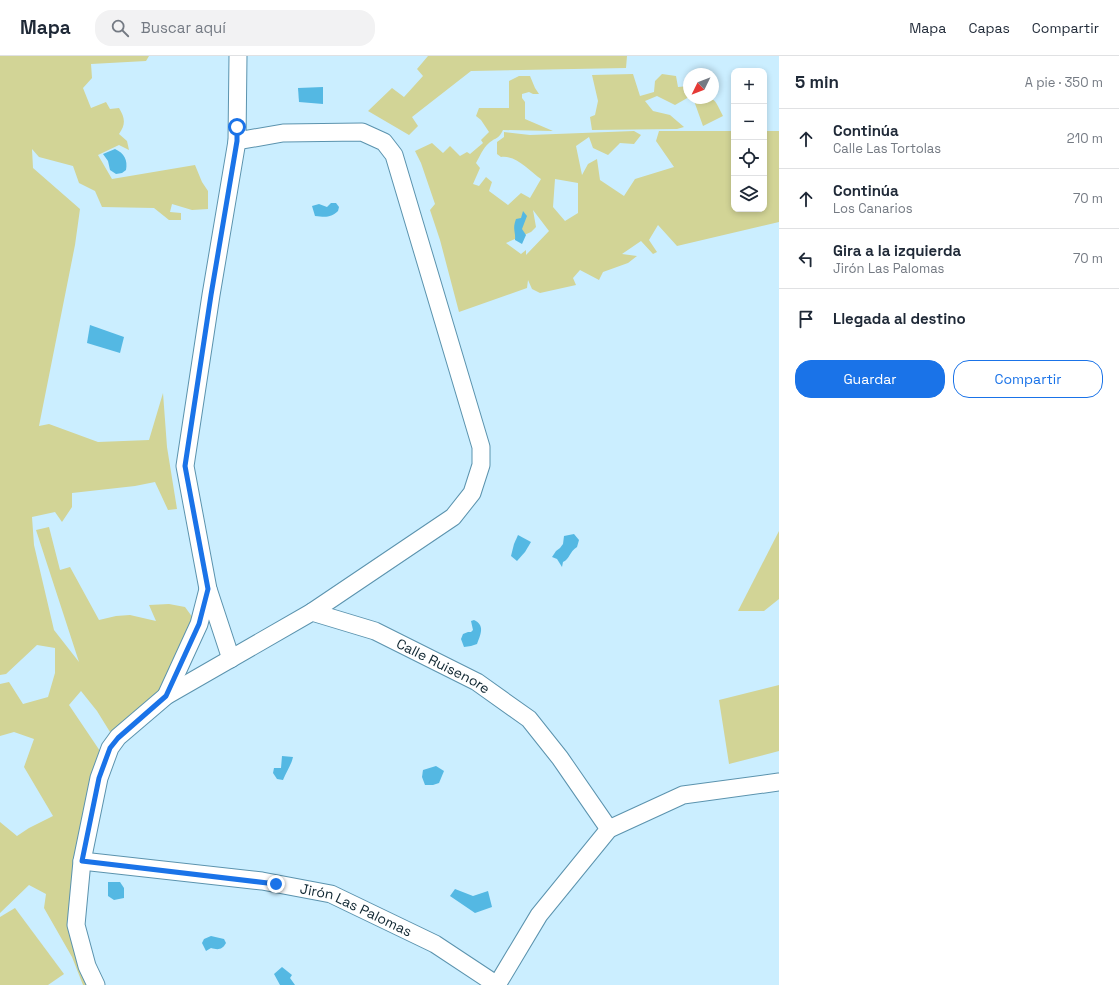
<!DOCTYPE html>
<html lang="es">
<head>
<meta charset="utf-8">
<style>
  body { margin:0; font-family:"Space Grotesk",sans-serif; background:#f2f2f3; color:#1f2937 }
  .controls { position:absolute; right:12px; top:12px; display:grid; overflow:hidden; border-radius:8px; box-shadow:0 2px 6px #0003 }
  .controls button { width:36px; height:36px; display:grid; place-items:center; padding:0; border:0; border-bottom:1px solid #e0e1e3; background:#fff; color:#1f2937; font:20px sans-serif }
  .compass { position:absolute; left:683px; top:12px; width:36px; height:36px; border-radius:50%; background:#fff; box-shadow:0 2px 6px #0003; rotate:227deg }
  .stop { position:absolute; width:12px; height:12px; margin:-9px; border:3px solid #1a73e8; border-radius:50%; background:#fff }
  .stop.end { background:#1a73e8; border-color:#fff; box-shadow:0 1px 4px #0008 }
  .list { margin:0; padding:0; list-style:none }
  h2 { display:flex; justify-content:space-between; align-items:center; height:52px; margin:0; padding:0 16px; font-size:17px }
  h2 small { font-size:13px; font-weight:400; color:#747a83 }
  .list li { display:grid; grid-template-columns:26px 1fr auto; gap:12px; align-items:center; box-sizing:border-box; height:60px; padding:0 16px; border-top:1px solid #e0e1e3 }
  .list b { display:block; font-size:15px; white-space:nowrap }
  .list p { margin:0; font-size:13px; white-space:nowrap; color:#747a83 }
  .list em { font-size:13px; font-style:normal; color:#747a83 }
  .actions { display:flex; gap:8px; padding:12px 16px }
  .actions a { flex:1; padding:9px 0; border:1px solid #1a73e8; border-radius:16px; text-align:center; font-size:14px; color:#1a73e8 }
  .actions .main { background:#1a73e8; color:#fff }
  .icon { flex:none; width:22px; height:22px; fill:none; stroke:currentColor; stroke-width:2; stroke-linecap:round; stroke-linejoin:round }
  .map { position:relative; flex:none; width:779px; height:929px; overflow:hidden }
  header { display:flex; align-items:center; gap:24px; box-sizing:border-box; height:56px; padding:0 20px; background:#fff; border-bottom:1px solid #e0e1e3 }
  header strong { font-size:19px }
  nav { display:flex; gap:22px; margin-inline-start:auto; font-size:14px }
  .search { width:280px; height:36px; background:#f2f2f3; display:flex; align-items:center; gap:10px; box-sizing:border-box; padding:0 14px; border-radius:16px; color:#747a83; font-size:15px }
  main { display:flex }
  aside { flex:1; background:#fff }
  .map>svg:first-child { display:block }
  .green { fill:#d2d496; fill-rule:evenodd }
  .water { fill:#54b8e3 }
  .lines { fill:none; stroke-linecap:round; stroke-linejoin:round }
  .street-casing { stroke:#5b93ae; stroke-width:19 }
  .street { stroke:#fff; stroke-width:17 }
  .route { stroke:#1a73e8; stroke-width:5 }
  .labels { text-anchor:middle; stroke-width:3; stroke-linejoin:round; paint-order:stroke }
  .street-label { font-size:14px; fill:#0d242f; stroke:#cbeeff }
</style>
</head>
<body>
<header>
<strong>Mapa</strong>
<div class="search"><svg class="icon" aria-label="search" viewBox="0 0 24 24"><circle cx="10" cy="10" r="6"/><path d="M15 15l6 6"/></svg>Buscar aquí</div>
<nav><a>Mapa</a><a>Capas</a><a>Compartir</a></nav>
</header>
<main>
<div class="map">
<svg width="779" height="929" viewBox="0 0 779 929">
  <rect width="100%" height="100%" fill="#cbeeff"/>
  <g class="green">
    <path d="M 0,0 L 149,0 L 146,5 L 91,8 L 92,22 L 83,32 L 91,52 L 106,46 L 110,53 L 119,52 C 125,62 126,68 119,78 L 127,85 L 129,94 L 119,89 L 98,99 L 112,123 L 195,109 L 202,126 L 208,135 L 208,153 L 192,154 L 172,148 L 170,156 L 181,157 L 181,164 L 169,164 L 154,152 L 102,151 L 95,135 L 79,127 L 73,110 L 39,101 L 32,93 L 33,112 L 80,153 L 75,189 L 39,370 L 49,368 L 98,386 L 149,384 L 163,337 L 167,391 L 177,453 L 168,454 L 155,426 L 135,430 L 72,437 L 72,451 L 62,466 L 55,456 L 32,461 L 34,489 L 54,574 L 79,606 L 36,474 L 49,471 L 60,514 L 70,511 L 99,564 L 116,560 L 130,559 L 156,565 L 149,549 L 169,548 L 185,551 L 193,562 L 162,638 L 127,666 L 110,676 L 97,655 L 81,635 L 69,649 L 100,695 L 77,803 L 88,929 L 83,929 L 72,901 L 44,852 L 46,838 L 29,829 L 0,857 L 0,766 L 17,780 L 29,772 L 53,760 L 24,711 L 34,683 L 14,676 L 0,680 L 0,628 L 9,626 L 23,648 L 48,641 L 55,617 L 55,592 L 37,589 L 6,618 L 0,619 Z"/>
    <path d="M 428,0 L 627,0 L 626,12 L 471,15 L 412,61 L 418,70 L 409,79 L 368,55 L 392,32 L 404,41 L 423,20 L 417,13 Z"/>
    <path d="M 633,18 L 640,40 L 654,36 L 655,25 L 662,18 L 676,20 L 678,31 L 689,30 L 689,41 L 675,49 L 657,40 L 645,45 L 653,55 L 670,59 L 684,71 L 677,73 L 592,74 L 590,61 L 595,59 L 598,45 L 592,19 Z"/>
    <path d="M 519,20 L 530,20 L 535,32 L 539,38 L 533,38 L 529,36 L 522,38 L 522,42 L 525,46 L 525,63 L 553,75 L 503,74 C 498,84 496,81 489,87 C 483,92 480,100 476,107 L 480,112 L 473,128 L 479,130 L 486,121 L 492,126 L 489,135 L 508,149 L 521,137 L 530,142 L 541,123 C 529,115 517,99 501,101 L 497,98 L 497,86 L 504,81 L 504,76 L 530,79 L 634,75 L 641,79 L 634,88 L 620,87 L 608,99 L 593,92 L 589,81 L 576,90 L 582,119 L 588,108 L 597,103 L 600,124 L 624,140 L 635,123 L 674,111 L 656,85 L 659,75 L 734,75 L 734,153 L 764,153 L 764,75 L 779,75 L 779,166 L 677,190 L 658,169 L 649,184 L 657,196 L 653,198 L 641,185 L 622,198 L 637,200 L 628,207 L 603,216 L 599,224 L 580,214 L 573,222 L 576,229 L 540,237 L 532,233 L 528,224 L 527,232 L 459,256 L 440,184 L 430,154 L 435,148 L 421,107 L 415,95 L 432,87 L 443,97 L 450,90 L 460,100 L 467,96 L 470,98 L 483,87 L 481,84 L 489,76 L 481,64 L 476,60 L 479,52 L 509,52 L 509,25 ZM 555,123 L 578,127 L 578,157 L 565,165 L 553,151 ZM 533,154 L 549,175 L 526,199 L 526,194 L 521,198 L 506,187 L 531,176 L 536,171 Z"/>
    <path d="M 693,42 C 716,42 713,40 723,60 L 703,70 Z"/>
    <path d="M 779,475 L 779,543 L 764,555 L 738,555 Z"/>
    <path d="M 779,629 L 779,695 L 729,708 L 719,644 Z"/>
    <path d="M 15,852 L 64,918 L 48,929 L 0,929 L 0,861 Z"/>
  </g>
  <g class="water">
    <path d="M 323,31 L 323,48 L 299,46 L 298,32 Z"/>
    <path d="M 115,93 C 124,97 128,104 126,114 L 122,117 L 116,118 L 110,114 L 108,105 L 103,98 Z"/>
    <path d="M 331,147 L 336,147 L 339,151 L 338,155 C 331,162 325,161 315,160 L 312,150 L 319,148 L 327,151 Z"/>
    <path d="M 523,155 L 527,160 L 522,173 L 526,179 L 522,188 L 515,184 C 516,176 512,173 516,163 L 521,162 Z"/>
    <path d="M 90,269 L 124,281 L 120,297 L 87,287 Z"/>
    <path d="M 574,478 L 579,484 L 577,491 C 569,496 570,503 563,506 L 562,511 L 557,503 L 552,501 L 556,495 L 560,492 L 563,488 L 564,480 Z"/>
    <path d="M 518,479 L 531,486 L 525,496 L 517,505 L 511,500 L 514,488 Z"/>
    <path d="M 474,564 C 485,569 481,578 477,588 L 471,590 L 464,591 L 461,583 L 463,578 L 468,576 L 471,576 L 473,574 L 471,565 Z"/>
    <path d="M 282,700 L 293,701 C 291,710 286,716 283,724 L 277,723 L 273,717 L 274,712 L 281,712 Z"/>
    <path d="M 436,710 L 444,715 L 439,727 L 433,729 L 425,729 L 422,721 L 423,714 Z"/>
    <path d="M 108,826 L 120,826 L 124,832 L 124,842 L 114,844 L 108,840 Z"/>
    <path d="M 455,833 L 473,840 L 488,835 L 492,851 L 475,857 L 450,840 Z"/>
    <path d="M 211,880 L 224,883 L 226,887 C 222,894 218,894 211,892 L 206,895 L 202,887 L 204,883 Z"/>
    <path d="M 282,911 L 292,919 L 290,922 L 295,929 L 280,929 L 274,918 Z"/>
  </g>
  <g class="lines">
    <defs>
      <g id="street">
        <path d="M 237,85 L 283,77 L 362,76 L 384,86 L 394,99 L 481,391 L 481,409 L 472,437 L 453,461 L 312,556"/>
        <path d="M 231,603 L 208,533 L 185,410 L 211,239 L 237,85 L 238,0"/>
        <path d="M 166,640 L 199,568 L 208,533"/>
        <path id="s1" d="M 82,805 L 262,825 L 331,838 L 435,888 L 497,929"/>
        <path id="s2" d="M 96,929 L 87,910 L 76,869 L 82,805 L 99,722 L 110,692 L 118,681 L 166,640 L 312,556 L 375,575 L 477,626 L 529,663 L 560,702 L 609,773"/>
        <path d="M 497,929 L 539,859 L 609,773 L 683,739 L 779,726"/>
      </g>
    </defs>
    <use href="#street" class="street-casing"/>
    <use href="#street" class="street"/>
  </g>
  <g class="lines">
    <path class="route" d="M 237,71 L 237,85 L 211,239 L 185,410 L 208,533 L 199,568 L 166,640 L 118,682 L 110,692 L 99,722 L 82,805 L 276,828"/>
  </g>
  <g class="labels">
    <g class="street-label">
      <text dy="5" stroke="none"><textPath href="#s2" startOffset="632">Calle Ruisenore</textPath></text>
      <text dy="5" stroke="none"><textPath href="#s1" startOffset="280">Jirón Las Palomas</textPath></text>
    </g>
  </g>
</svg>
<div class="controls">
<button>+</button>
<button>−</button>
<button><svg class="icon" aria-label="locate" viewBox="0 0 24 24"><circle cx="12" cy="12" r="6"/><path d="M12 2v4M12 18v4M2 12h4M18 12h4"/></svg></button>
<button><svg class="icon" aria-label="layers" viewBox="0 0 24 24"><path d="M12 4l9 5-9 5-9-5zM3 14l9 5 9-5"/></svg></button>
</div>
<svg class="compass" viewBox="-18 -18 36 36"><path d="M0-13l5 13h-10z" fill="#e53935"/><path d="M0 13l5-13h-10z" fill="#747a83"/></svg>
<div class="stop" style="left:237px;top:71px"></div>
<div class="stop end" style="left:276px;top:828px"></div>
</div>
<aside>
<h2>5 min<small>A pie · 350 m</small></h2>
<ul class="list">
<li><svg class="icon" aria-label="ahead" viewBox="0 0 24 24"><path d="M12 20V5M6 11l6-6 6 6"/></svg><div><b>Continúa</b><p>Calle Las Tortolas</p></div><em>210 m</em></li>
<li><svg class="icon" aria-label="ahead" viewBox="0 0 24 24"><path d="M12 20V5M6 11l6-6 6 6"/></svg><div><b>Continúa</b><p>Los Canarios</p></div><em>70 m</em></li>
<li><svg class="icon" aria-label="left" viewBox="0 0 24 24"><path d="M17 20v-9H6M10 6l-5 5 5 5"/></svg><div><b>Gira a la izquierda</b><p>Jirón Las Palomas</p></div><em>70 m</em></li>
<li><svg class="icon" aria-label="arrive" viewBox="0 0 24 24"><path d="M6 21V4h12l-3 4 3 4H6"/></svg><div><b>Llegada al destino</b></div></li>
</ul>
<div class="actions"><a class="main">Guardar</a><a>Compartir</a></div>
</aside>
</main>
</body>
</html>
